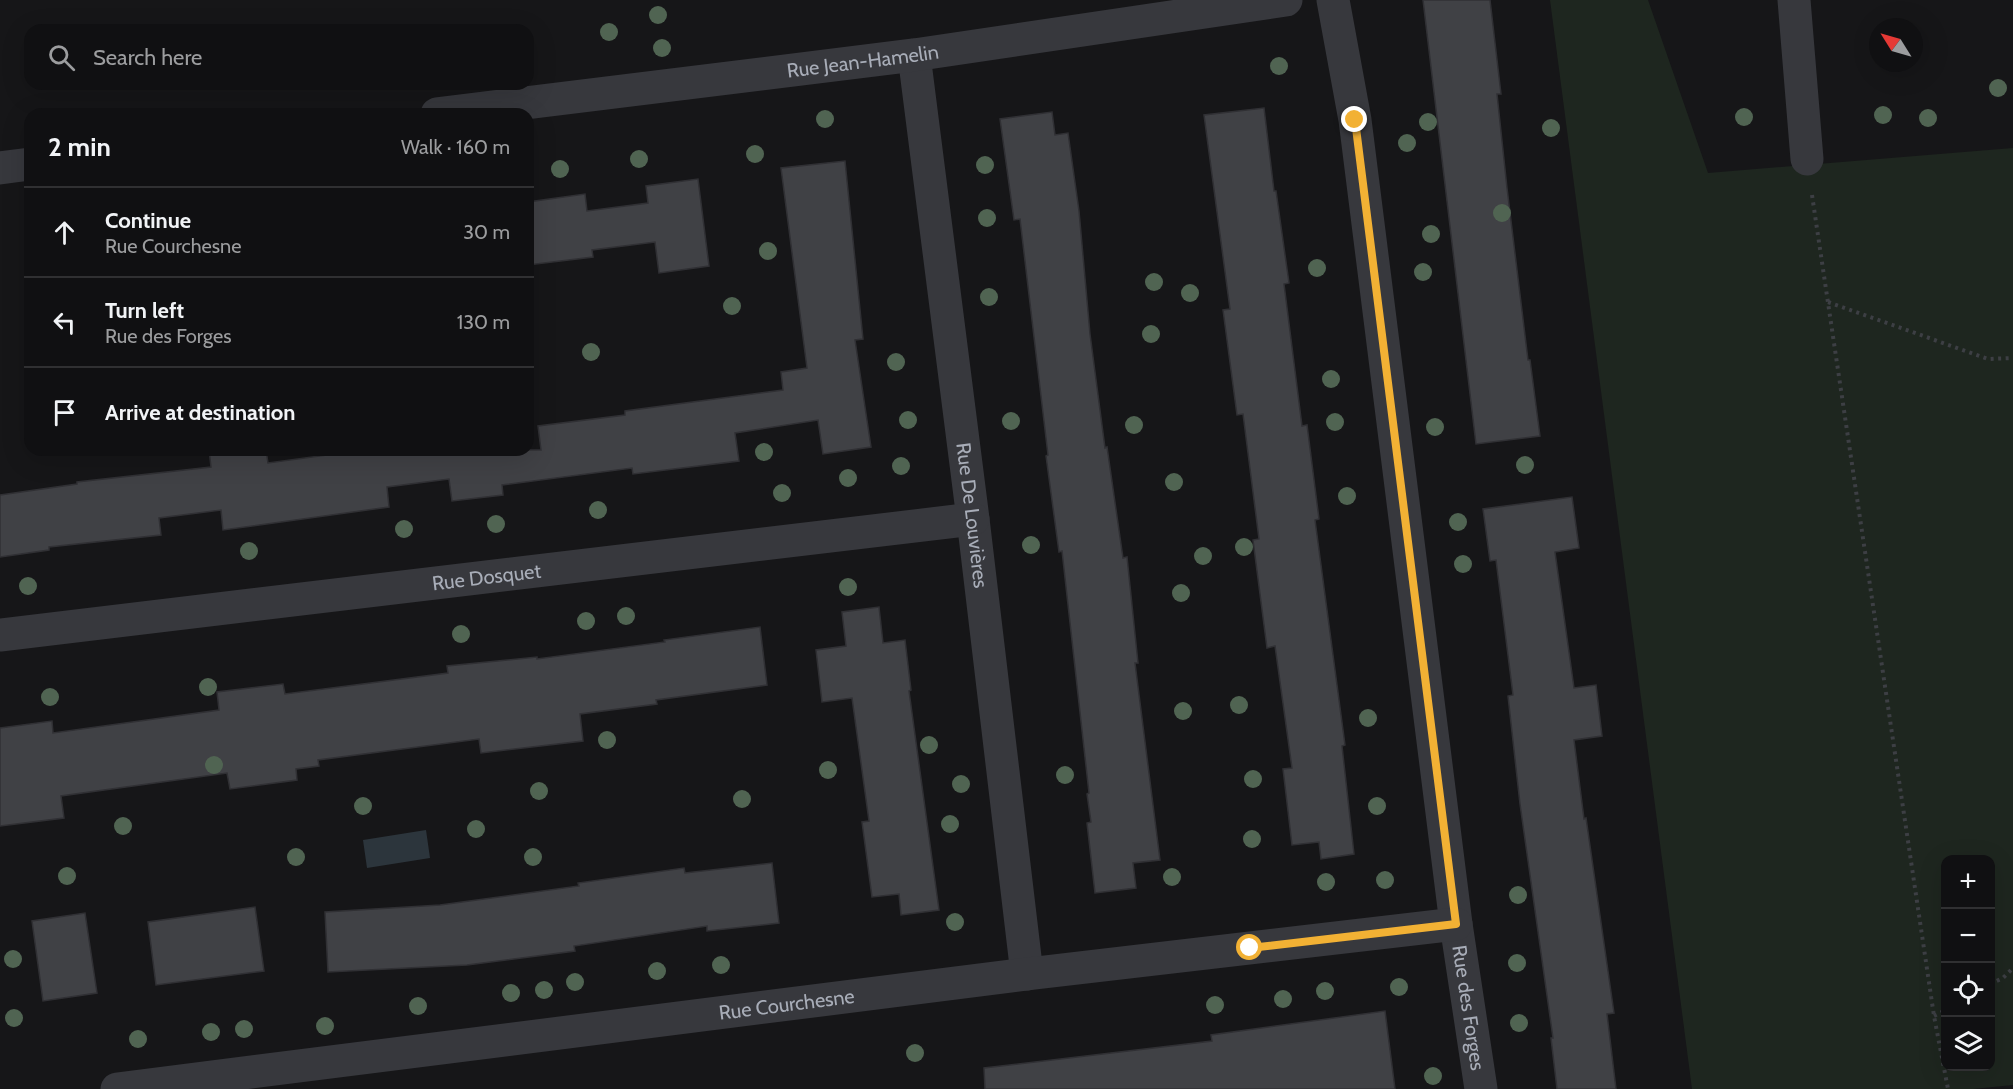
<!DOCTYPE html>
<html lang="en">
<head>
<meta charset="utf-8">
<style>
  body { margin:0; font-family:Cabin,sans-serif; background:#19191b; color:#f1f3f6 }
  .controls { position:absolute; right:18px; bottom:18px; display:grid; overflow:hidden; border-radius:12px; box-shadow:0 6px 24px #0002 }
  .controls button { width:54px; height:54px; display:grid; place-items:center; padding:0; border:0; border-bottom:2px solid #303032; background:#101012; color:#f1f3f6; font:30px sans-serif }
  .compass { position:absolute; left:1869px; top:18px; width:54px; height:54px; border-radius:50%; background:#101012; box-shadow:0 6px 24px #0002; rotate:307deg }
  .stop { position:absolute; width:18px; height:18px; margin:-14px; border:4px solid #f2b134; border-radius:50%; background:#fff }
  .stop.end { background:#f2b134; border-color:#fff; box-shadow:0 2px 6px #0008 }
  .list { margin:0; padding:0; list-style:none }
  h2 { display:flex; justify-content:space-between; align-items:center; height:78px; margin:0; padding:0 24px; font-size:26px }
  h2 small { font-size:20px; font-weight:400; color:#9c9d9f }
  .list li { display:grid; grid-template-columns:39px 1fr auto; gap:18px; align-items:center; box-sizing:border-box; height:90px; padding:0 24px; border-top:2px solid #303032 }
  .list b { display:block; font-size:22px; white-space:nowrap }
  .list p { margin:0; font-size:20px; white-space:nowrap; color:#9c9d9f }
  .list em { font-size:20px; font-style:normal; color:#9c9d9f }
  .icon { flex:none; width:33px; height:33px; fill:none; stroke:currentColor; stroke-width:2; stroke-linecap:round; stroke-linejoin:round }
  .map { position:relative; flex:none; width:2013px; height:1089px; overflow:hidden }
  .search { position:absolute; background:#101012; box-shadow:0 6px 24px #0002; left:24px; top:24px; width:510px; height:66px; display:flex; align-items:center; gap:15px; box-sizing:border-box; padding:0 21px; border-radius:18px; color:#9c9d9f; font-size:22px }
  .panel { position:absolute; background:#101012; box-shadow:0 6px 24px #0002; left:24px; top:108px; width:510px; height:348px; border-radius:18px }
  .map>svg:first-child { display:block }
  .green { fill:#1e261f; fill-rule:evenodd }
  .water { fill:#2c353c }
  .building { fill:#404145; stroke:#303034; stroke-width:1.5 }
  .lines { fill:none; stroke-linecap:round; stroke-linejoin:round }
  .path { stroke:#3d3f44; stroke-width:4; stroke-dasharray:3 4.5; stroke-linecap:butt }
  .minor { stroke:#37383d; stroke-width:33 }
  .tree { fill:#506452 }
  .route { stroke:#f2b134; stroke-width:8 }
  .labels { text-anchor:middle; stroke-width:6; stroke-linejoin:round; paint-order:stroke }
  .street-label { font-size:20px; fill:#a8adb8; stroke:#111113 }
</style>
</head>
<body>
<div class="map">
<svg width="2013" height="1089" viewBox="0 0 2013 1089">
  <rect width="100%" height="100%" fill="#161618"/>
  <path class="green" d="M 1550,0 L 1648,0 L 1708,173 L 2013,148 L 2013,1085 L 1973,1089 L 1692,1089 ZM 1946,860 L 1990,860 L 1990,1066 L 1946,1066 Z"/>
  <path class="water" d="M 426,830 L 430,858 L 367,868 L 363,840 Z"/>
  <g class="building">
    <path d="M 1423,0 L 1490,0 L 1501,94 L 1497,94 L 1507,188 L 1528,360 L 1530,360 L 1540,436 L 1476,444 Z"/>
    <path d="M 1264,108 L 1274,191 L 1276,191 L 1289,283 L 1284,284 L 1302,426 L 1307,425 L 1319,519 L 1315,520 L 1345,745 L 1342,746 L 1354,854 L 1321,859 L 1319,842 L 1292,845 L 1283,769 L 1292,768 L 1275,646 L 1267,648 L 1253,540 L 1259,539 L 1243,414 L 1237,415 L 1223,310 L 1230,309 L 1204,115 Z"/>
    <path d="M 1052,112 L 1055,135 L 1068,133 L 1079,211 L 1090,334 L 1105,448 L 1107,447 L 1123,558 L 1127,557 L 1138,663 L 1135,663 L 1160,860 L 1133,863 L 1136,888 L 1095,893 L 1087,823 L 1091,822 L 1087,794 L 1089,793 L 1062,551 L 1059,552 L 1046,456 L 1048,455 L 1020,219 L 1014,220 L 1000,119 Z"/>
    <path d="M 845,161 L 863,339 L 855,340 L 871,447 L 823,454 L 818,420 L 735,433 L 739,461 L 633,474 L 632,468 L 502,485 L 503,495 L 452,501 L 449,479 L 387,487 L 389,507 L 223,530 L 221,510 L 159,518 L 161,535 L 49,547 L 49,550 L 0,557 L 0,495 L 77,484 L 77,482 L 211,467 L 209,450 L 266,450 L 268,463 L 364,450 L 541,450 L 538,426 L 625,415 L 625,411 L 783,390 L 781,372 L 807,368 L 781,168 Z"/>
    <path d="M 698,179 L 709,266 L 659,273 L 655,242 L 592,250 L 593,257 L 528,265 L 528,202 L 585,194 L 587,211 L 648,203 L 646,186 Z"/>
    <path d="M 1572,497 L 1579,548 L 1555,552 L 1574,688 L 1596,685 L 1602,736 L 1574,740 L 1584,819 L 1586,818 L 1614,1013 L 1607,1014 L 1616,1089 L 1557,1089 L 1551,1038 L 1553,1038 L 1520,804 L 1508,696 L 1513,695 L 1496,560 L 1490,561 L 1483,509 Z"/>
    <path d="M 879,607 L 883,643 L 905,640 L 911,690 L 909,691 L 939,910 L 901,915 L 899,894 L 872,897 L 862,822 L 869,821 L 852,698 L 822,702 L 816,650 L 846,646 L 842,612 Z"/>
    <path d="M 760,627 L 767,685 L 656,700 L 657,704 L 580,714 L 583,741 L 481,753 L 479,739 L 318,760 L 319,766 L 296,769 L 297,780 L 230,789 L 227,773 L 61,796 L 64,818 L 0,826 L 0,728 L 52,721 L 53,733 L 219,710 L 217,692 L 283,684 L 285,694 L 448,673 L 447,666 L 537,657 L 537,659 L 665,642 L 664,640 Z"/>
    <path d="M 772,863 L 779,923 L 707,931 L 707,926 L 574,946 L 575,951 L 467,965 L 328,972 L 325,912 L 440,905 L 579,886 L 578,883 L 684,868 L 685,873 Z"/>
    <path d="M 255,907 L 264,971 L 156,985 L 148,922 Z"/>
    <path d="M 85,913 L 97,993 L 43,1001 L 32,921 Z"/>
    <path d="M 1385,1011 L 1395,1089 L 985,1089 L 984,1068 L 1212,1041 L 1211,1035 Z"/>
  </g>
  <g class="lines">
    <g class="path">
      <path d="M 1812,195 L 1934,1016 L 1948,1089"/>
      <path d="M 1828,302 L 1988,359 L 2013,358"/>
      <path d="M 1990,984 L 2003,978 L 2013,968"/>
      <path d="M 1934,1016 L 1946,1010"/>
    </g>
    <g class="minor">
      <path id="s1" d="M 1333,0 L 1355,120 L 1456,924 L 1481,1089"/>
      <path d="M 1794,0 L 1807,159"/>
      <path id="s2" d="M 914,55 L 973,519 L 1027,974"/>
      <path id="s3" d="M 437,114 L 914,55 L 1286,0"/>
      <path d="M 0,168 L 30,164"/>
      <path id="s4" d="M 0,635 L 973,519"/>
      <path id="s5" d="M 117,1089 L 1027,974 L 1456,924"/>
    </g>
  </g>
  <g class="tree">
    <circle cx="658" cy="15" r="9"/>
    <circle cx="609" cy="32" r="9"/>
    <circle cx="662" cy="48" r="9"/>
    <circle cx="1279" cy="66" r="9"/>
    <circle cx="1998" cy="88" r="9"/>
    <circle cx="1883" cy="115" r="9"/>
    <circle cx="1744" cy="117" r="9"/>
    <circle cx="1928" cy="118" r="9"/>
    <circle cx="825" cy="119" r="9"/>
    <circle cx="1428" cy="122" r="9"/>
    <circle cx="1551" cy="128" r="9"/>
    <circle cx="1407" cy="143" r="9"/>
    <circle cx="755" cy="154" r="9"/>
    <circle cx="639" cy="159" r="9"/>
    <circle cx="985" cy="165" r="9"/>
    <circle cx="560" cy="169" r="9"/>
    <circle cx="1502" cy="213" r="9"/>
    <circle cx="987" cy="218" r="9"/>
    <circle cx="1431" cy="234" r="9"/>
    <circle cx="768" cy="251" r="9"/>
    <circle cx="1317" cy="268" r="9"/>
    <circle cx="1423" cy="272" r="9"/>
    <circle cx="1154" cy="282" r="9"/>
    <circle cx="1190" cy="293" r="9"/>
    <circle cx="989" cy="297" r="9"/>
    <circle cx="732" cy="306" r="9"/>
    <circle cx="1151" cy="334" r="9"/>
    <circle cx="591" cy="352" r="9"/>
    <circle cx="896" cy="362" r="9"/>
    <circle cx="1331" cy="379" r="9"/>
    <circle cx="908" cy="420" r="9"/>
    <circle cx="1011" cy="421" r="9"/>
    <circle cx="1335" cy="422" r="9"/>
    <circle cx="1134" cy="425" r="9"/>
    <circle cx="1435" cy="427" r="9"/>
    <circle cx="764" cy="452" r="9"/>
    <circle cx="1525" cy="465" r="9"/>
    <circle cx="901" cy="466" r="9"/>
    <circle cx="848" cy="478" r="9"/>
    <circle cx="1174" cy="482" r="9"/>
    <circle cx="782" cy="493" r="9"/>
    <circle cx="1347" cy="496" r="9"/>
    <circle cx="598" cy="510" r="9"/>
    <circle cx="1458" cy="522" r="9"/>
    <circle cx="496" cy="524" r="9"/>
    <circle cx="404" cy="529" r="9"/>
    <circle cx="1031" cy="545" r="9"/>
    <circle cx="1244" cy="547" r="9"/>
    <circle cx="249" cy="551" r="9"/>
    <circle cx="1203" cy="556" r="9"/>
    <circle cx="1463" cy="564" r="9"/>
    <circle cx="28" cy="586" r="9"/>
    <circle cx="848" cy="587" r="9"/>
    <circle cx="1181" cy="593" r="9"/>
    <circle cx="626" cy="616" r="9"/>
    <circle cx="586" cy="621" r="9"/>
    <circle cx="461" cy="634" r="9"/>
    <circle cx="208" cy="687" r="9"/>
    <circle cx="50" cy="697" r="9"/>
    <circle cx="1239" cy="705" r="9"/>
    <circle cx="1183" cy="711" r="9"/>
    <circle cx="1368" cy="718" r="9"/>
    <circle cx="607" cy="740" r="9"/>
    <circle cx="929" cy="745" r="9"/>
    <circle cx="214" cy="765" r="9"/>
    <circle cx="828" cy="770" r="9"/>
    <circle cx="1065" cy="775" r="9"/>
    <circle cx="1253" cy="779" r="9"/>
    <circle cx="961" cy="784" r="9"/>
    <circle cx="539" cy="791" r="9"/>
    <circle cx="742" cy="799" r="9"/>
    <circle cx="363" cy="806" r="9"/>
    <circle cx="1377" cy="806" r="9"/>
    <circle cx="950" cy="824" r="9"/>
    <circle cx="123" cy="826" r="9"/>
    <circle cx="476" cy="829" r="9"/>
    <circle cx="1252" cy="839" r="9"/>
    <circle cx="296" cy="857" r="9"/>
    <circle cx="533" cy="857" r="9"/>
    <circle cx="67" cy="876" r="9"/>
    <circle cx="1172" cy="877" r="9"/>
    <circle cx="1385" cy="880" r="9"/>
    <circle cx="1326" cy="882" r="9"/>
    <circle cx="1518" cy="895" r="9"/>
    <circle cx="955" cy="922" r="9"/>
    <circle cx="13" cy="959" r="9"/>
    <circle cx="1517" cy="963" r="9"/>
    <circle cx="721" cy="965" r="9"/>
    <circle cx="657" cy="971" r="9"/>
    <circle cx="575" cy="982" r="9"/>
    <circle cx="1399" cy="987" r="9"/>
    <circle cx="544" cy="990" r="9"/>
    <circle cx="1325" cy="991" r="9"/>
    <circle cx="511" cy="993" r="9"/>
    <circle cx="1283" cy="999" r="9"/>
    <circle cx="1215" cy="1005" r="9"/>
    <circle cx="418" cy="1006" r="9"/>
    <circle cx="14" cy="1018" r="9"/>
    <circle cx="1519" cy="1023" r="9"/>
    <circle cx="325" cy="1026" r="9"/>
    <circle cx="244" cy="1029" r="9"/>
    <circle cx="211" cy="1032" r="9"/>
    <circle cx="138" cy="1039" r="9"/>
    <circle cx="915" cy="1053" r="9"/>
    <circle cx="1433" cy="1076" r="9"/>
  </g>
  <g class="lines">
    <path class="route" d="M 1250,948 L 1456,924 L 1355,120"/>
  </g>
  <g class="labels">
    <g class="street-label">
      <text dy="7" stroke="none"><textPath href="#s3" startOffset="429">Rue Jean-Hamelin</textPath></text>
      <text dy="7" stroke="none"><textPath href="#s2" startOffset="464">Rue De Louvières</textPath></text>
      <text dy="7" stroke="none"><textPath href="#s4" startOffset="490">Rue Dosquet</textPath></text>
      <text dy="7" stroke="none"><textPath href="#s5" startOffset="675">Rue Courchesne</textPath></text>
      <text dy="7" stroke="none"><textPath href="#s1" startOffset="1017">Rue des Forges</textPath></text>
    </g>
  </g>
</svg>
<div class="controls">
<button>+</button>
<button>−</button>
<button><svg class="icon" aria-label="locate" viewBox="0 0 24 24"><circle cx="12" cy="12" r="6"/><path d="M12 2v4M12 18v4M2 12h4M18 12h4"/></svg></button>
<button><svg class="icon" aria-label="layers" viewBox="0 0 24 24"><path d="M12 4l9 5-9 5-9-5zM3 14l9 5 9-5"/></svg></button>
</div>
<svg class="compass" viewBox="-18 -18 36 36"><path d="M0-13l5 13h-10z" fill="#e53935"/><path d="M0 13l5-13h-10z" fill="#9c9d9f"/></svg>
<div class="stop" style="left:1250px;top:948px"></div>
<div class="stop end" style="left:1355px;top:120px"></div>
<div class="search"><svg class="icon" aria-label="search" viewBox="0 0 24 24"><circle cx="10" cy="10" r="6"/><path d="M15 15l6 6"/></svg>Search here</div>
<section class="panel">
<h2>2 min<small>Walk · 160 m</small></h2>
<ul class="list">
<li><svg class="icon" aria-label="ahead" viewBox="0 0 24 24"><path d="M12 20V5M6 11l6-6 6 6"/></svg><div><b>Continue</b><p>Rue Courchesne</p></div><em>30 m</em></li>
<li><svg class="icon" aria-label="left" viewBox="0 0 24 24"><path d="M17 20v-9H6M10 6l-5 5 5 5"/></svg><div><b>Turn left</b><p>Rue des Forges</p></div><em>130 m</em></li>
<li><svg class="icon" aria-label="arrive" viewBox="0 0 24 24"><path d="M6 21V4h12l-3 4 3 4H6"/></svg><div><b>Arrive at destination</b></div></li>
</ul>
</section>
</div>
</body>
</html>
